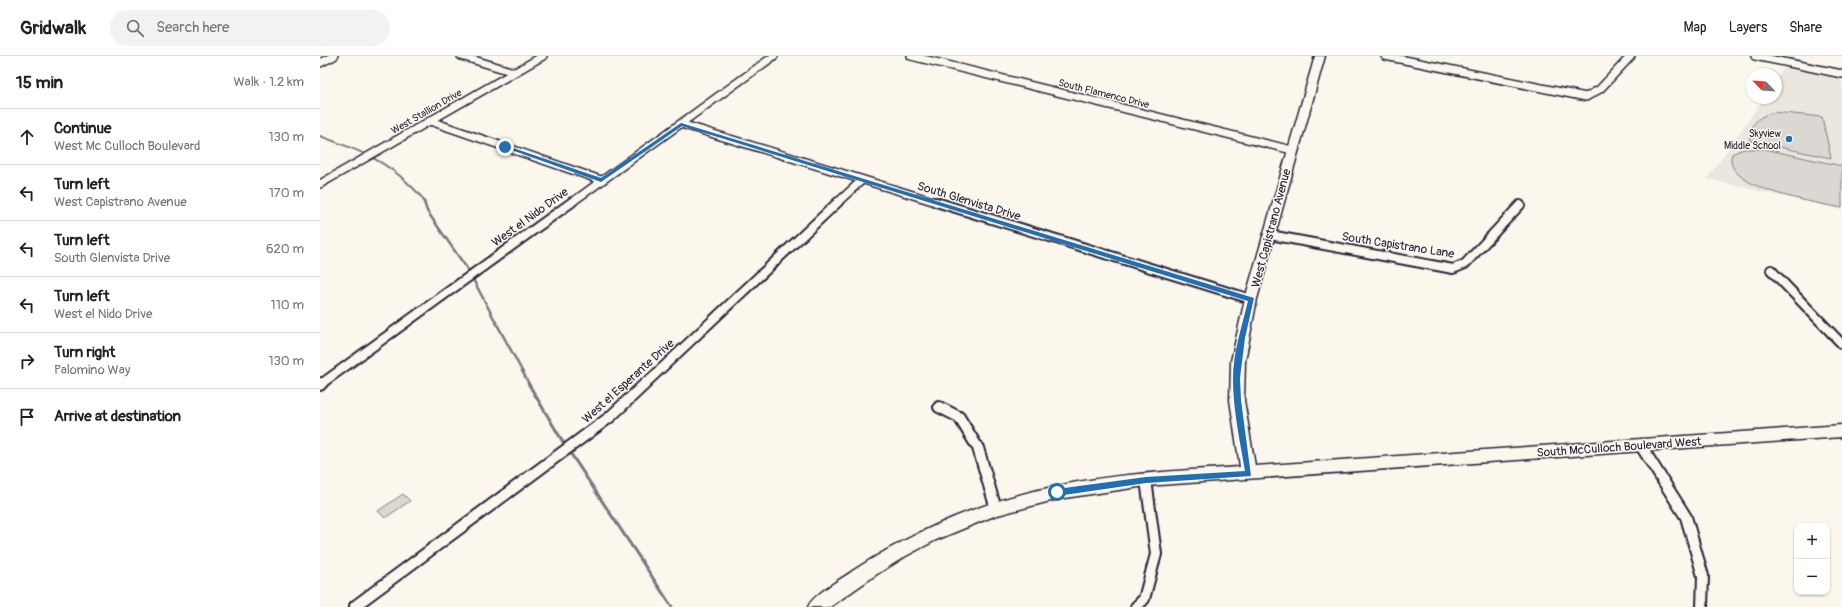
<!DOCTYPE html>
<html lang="en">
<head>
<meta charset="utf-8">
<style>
  body { margin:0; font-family:Pangolin,sans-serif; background:#f2f2f2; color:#202124 }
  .controls { position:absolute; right:12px; bottom:12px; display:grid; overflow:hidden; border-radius:8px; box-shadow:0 1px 3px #0004 }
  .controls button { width:36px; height:36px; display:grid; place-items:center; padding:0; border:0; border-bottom:1px solid #e0e0e0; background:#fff; color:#202124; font:20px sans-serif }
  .compass { position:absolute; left:1426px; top:12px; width:36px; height:36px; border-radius:50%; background:#fff; box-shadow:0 1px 3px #0004; rotate:295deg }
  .stop { position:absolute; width:12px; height:12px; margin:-9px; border:3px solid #1f6fb2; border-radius:50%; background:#fff }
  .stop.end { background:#1f6fb2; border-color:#fff; box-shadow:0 1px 4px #0008 }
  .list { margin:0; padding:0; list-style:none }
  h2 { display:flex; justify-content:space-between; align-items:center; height:52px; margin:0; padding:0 16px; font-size:17px }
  h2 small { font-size:13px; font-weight:400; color:#757577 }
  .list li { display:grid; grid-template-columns:26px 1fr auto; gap:12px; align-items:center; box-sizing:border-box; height:56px; padding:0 16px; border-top:1px solid #e0e0e0 }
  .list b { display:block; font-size:15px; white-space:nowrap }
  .list p { margin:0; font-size:13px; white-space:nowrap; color:#757577 }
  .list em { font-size:13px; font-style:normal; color:#757577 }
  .icon { flex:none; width:22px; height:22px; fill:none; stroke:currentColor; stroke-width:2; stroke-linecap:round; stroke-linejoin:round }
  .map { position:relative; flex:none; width:1522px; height:551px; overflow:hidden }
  header { display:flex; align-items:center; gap:24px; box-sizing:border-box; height:56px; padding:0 20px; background:#fff; border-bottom:1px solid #e0e0e0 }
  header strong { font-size:19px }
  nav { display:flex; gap:22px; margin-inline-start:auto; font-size:14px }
  .search { width:280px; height:36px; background:#f2f2f2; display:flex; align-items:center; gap:10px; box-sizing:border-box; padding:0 14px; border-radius:22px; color:#757577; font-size:15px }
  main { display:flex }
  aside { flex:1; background:#fff }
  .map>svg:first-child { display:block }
  .built { fill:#ebe7df }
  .green { fill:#dbd8d3; stroke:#7e7d87 }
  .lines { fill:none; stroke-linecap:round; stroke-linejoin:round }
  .stream-far2 { stroke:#787681; stroke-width:2 }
  .stream-far1 { stroke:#787681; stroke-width:2.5 }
  .stream { stroke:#787681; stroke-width:3 }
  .street-far2-casing { stroke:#22223b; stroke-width:10 }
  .street-far1-casing { stroke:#22223b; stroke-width:12 }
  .street-casing { stroke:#22223b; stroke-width:14 }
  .secondary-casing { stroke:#22223b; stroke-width:3 }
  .street-far2 { stroke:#fbf7ec; stroke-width:7 }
  .street-far1 { stroke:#fbf7ec; stroke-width:8 }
  .street { stroke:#fbf7ec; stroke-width:10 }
  .secondary { fill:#fbf7ec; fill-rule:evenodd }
  .route { fill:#1f6fb2 }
  .poi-dot { fill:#1f6fb2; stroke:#fbf7ec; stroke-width:1.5 }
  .labels { text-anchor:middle; stroke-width:3; stroke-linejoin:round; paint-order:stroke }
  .far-street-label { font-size:10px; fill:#22223b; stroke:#fbf7ec }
  .far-poi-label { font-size:10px; fill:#22223b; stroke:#fbf7ec; text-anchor:end }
  .street-label { font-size:12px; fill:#22223b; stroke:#fbf7ec }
</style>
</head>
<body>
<header>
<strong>Gridwalk</strong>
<div class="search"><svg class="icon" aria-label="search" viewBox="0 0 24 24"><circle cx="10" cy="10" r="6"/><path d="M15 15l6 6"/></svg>Search here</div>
<nav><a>Map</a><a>Layers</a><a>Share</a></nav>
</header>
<main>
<aside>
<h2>15 min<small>Walk · 1.2 km</small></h2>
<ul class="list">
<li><svg class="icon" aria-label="ahead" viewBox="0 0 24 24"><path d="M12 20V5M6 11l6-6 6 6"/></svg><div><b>Continue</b><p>West Mc Culloch Boulevard</p></div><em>130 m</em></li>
<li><svg class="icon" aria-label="left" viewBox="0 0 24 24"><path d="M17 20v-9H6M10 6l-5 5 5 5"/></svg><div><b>Turn left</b><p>West Capistrano Avenue</p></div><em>170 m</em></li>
<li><svg class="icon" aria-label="left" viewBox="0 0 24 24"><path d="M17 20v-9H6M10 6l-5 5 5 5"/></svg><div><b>Turn left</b><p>South Glenvista Drive</p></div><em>620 m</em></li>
<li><svg class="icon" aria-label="left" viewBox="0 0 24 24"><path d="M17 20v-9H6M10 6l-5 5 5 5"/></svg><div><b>Turn left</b><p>West el Nido Drive</p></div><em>110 m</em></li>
<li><svg class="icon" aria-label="right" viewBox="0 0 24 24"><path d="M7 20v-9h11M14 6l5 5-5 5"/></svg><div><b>Turn right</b><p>Palomino Way</p></div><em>130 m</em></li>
<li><svg class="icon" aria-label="arrive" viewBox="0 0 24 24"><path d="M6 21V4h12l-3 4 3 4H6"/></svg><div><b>Arrive at destination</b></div></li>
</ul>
</aside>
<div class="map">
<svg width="1522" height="551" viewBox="0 0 1522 551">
  <rect width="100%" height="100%" fill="#fbf7ec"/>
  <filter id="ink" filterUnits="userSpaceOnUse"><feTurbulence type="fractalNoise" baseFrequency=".025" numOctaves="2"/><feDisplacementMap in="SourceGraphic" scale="8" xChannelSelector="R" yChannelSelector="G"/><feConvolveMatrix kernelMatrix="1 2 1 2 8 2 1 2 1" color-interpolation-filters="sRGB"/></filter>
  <g filter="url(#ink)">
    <path class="built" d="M 1465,10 L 1522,21 L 1522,154 L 1387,123 L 1444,42 L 1456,42 L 1456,24 Z"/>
    <g class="green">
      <path d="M 1454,56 L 1502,61 L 1511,102 L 1430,85 C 1429,69 1438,60 1454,56 Z"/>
      <path d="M 1423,93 L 1444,93 L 1522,110 L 1522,152 C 1499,147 1400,133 1412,98 Z"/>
      <path d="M 83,438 L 90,445 L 65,462 L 58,455 Z"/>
    </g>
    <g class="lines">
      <path class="stream-far2" d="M 0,80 C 35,93 64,103 91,130 C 97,136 102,140 105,147"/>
      <path class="stream-far1" d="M 104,146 L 107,155 L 148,214 L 209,328"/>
      <g class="stream">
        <path d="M 208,327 L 246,391"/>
        <path d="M 249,395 L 352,551"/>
      </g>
      <defs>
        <g id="street-far2">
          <path d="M 141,0 L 194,16"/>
          <path d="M 591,0 L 972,94"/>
          <path d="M 1065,0 L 1266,41 L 1280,33 L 1311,0"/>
          <path d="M 1435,0 L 1522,18"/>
          <path d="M 0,7 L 14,0"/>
          <path d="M 110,65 L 281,124"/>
          <path d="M 361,68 L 619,147"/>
          <path d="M 0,128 L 223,0"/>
          <path d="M 251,147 L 454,0"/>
          <path d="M 517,147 L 541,125"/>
        </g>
        <g id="street-far1">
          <path d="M 616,146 L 931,243"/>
          <path d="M 950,179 L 1133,213 L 1145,208 L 1200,149"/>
          <path d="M 1451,214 L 1522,288"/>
          <path d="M 1,328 L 252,146"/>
          <path d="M 325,328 L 518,146"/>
        </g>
        <g id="street">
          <path d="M 0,329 L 2,327"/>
          <path d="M 619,351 L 639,361 L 658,392 L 676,453"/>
          <path d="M 1321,390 L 1366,461 L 1383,520 L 1382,551"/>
          <path d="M 35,550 L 290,361 L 326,327"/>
          <path d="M 816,551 L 824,543 L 836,498 L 826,424"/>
        </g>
        <path id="secondary" d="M 995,0 L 1005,0 L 937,243 L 925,305 L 924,344 L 935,410 L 1522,369 L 1522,381 L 826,430 L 738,443 L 674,460 L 616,484 L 586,500 L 557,518 L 510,551 L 488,551 C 493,538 522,523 534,514 C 596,474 665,444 737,430 C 797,417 859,415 920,411 L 910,344 L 911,305 L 925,243 Z"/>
      </defs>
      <use href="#street-far2" class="street-far2-casing"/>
      <use href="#street-far1" class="street-far1-casing"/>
      <use href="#street" class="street-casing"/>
      <use href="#secondary" class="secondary-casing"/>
      <use href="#street-far2" class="street-far2"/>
      <use href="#street-far1" class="street-far1"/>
      <use href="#street" class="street"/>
      <use href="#secondary" class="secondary"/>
    </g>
  </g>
  <path class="route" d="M 361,67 L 934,242 L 925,282 L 920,322 L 921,344 L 931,420 L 826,427 L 737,440 L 734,436 L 737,433 L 826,421 L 925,415 C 920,385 913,354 913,323 C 913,297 922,270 928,245 L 362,70 L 281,126 L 183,91 L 187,90 L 281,122 Z"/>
  <circle class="poi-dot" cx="1469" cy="83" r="4"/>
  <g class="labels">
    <g class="far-street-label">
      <text transform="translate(784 37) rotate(14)" y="4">South Flamenco Drive</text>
      <text transform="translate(106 55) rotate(-30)" y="4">West Stallion Drive</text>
    </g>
    <g class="far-poi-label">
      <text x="1461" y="81">Skyview<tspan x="1461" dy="12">Middle School</tspan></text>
    </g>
    <g class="street-label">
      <text transform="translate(649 145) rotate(17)" y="4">South Glenvista Drive</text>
      <text transform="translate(210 161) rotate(-36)" y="4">West el Nido Drive</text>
      <text transform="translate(951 172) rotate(-75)" y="4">West Capistrano Avenue</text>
      <text transform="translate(1078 189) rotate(9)" y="4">South Capistrano Lane</text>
      <text transform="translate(308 325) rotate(-42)" y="4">West el Esperante Drive</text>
      <text transform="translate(1299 391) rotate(-4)" y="4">South McCulloch Boulevard West</text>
    </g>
  </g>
</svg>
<div class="controls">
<button>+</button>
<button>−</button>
</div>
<svg class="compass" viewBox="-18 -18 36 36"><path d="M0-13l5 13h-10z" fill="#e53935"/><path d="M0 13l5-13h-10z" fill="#757577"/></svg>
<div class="stop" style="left:737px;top:436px"></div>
<div class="stop end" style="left:185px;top:91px"></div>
</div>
</main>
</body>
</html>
